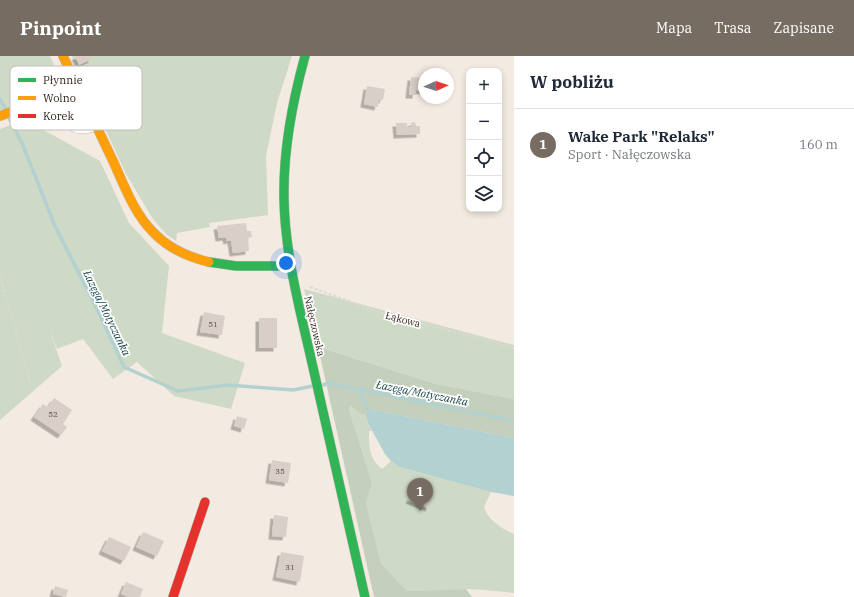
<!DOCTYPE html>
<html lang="pl">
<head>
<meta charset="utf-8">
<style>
  body { margin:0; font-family:"IBM Plex Serif",serif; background:#f6f6f7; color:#1f2937 }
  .controls { position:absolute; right:12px; top:12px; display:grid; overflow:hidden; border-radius:8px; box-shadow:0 2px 6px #0003 }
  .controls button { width:36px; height:36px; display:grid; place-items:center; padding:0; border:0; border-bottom:1px solid #e0e1e3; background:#fff; color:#1f2937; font:20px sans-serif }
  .compass { position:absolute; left:418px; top:12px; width:36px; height:36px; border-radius:50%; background:#fff; box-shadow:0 2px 6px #0003; rotate:87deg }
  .you { position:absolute; left:286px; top:207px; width:14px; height:14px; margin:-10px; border:3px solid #fff; border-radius:50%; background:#1a73e8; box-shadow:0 0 0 6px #1a73e833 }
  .badge { display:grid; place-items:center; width:26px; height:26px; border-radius:50%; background:#776c62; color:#fff; font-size:13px; font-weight:700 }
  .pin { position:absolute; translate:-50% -33px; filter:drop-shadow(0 1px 2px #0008) }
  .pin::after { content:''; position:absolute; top:21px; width:14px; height:12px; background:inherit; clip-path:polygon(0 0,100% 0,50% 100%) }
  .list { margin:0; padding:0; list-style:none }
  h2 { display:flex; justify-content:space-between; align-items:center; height:52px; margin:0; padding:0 16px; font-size:17px }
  h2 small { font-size:13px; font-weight:400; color:#747a83 }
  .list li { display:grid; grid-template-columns:26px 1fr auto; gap:12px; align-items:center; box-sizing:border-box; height:72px; padding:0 16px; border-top:1px solid #e0e1e3 }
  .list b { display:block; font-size:15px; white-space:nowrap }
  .list p { margin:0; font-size:13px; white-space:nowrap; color:#747a83 }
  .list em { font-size:13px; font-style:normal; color:#747a83 }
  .icon { flex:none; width:22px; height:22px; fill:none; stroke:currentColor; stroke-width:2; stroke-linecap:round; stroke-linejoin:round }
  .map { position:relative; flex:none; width:514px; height:541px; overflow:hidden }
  header { display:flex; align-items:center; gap:24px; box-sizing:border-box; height:56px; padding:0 20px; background:#776c62; color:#fff }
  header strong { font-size:19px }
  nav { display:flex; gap:22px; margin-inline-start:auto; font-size:14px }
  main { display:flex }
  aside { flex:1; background:#fff }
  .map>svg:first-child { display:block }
  .green { fill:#cfdac6 }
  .forest { fill:#c4cfbc }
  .water { fill:#b2d1d0 }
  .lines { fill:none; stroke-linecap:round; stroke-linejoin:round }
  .stream { stroke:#b2d1d0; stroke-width:3.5 }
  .building { fill:#dacec8; filter:url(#shadow) }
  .lane-casing { stroke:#beb5ac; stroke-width:7 }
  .fast-casing { stroke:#beb5ac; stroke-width:10 }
  .slow-casing { stroke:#beb5ac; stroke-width:10 }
  .jam-casing { stroke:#beb5ac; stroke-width:10 }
  .path { stroke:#dbd8d5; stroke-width:2; stroke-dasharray:3 2; stroke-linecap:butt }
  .lane { stroke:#fdfcfa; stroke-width:6 }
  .fast { stroke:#30b455; stroke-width:9 }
  .slow { stroke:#ff9f0a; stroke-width:9 }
  .jam { stroke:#e5322d; stroke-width:9 }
  .labels { text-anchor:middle; stroke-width:3.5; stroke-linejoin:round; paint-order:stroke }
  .number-label { font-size:8px; fill:#5e5248 }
  .street-label { font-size:10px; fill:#34281e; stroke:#fff }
  .water-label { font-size:11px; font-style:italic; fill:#0f3d3f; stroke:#fff }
  .key { fill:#fff; stroke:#c2bebc; stroke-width:1 }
  .key-label { font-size:11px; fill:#34281e }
</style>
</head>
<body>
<header>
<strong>Pinpoint</strong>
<nav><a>Mapa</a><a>Trasa</a><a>Zapisane</a></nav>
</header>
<main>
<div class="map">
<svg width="514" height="541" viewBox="0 0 514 541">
  <defs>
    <filter id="shadow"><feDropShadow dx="-3.5" dy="3.5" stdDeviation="0" flood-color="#0004"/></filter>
  </defs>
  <rect width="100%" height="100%" fill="#f3eae1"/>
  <g class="green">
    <path d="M 0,0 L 50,0 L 63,29 L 0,56 Z"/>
    <path d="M 72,0 L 292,0 L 277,47 L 266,100 L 268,159 L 209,167 L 210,171 L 177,177 L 176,185 L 166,178 L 153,163 L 126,118 Z"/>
    <path d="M 21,65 L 38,71 L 100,105 L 129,167 L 169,210 L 162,277 L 245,307 L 231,353 L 174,340 L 137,306 L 113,323 L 83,283 L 57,293 L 49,272 L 62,310 L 0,364 L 0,73 Z"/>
    <path d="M 304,233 L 514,289 L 514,343 L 436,328 L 318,291 Z"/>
    <path d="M 350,348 L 362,359 L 365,358 L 369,369 L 372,375 L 369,375 C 369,390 369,403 382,413 L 391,405 L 399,411 L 491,436 L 484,451 C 488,464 502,473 514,478 L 514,537 L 485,534 L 467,533 L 407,535 L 381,507 L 366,447 L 372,428 L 364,401 L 349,354 Z"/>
  </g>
  <path class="forest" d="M 318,291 L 436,328 L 514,343 L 514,382 L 368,353 L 365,358 L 362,359 L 350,349 L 349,354 L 364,401 L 372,428 L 366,447 L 381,507 L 407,535 L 466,533 L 472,541 L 374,541 Z"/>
  <path class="water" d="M 368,353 L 514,382 L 514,440 L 491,436 L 399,411 L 391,405 L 385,398 L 369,369 L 365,358 Z"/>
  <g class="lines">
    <g class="stream">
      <path d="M 0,43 L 5,52"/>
      <path d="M 9,62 L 22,87 L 55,170 L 98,255 L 124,311 L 178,335 L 228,329 L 293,334 L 313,330"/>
      <path d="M 323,329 L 329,327 L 514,365"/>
      <path d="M 358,333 L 362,340 L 368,353"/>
    </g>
  </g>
  <g class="building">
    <path d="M 75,0 L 91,0 L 92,3 L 79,9 Z"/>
    <path d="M 411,21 L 424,22 L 424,35 L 416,34 L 416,39 L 409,39 Z"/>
    <path d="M 367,30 L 385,33 L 383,44 L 379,44 L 378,51 L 364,48 Z"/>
    <path d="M 415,66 L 416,70 L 420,70 L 420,78 L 397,79 L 396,67 L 407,67 L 407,71 L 411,71 L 411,67 Z"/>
    <path d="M 246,167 L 247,175 L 251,175 L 252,181 L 248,182 L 249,195 L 233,197 L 231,184 L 227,185 L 226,181 L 219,182 L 217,170 Z"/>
    <path d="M 204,256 L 225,260 L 222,279 L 200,276 Z"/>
    <rect x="259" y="262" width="18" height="30"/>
    <path d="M 54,342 L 72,354 L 63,368 L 67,371 L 61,379 L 34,361 L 43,348 L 48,351 Z"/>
    <path d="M 237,360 L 247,363 L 244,373 L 234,370 Z"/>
    <path d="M 272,404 L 291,407 L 288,427 L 269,424 Z"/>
    <path d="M 411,441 L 430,448 L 429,452 L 409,444 Z"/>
    <path d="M 274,459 L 288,461 L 286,481 L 272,480 Z"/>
    <path d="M 143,476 L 164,485 L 157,500 L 136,491 Z"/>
    <path d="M 109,481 L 131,491 L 124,505 L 102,495 Z"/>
    <path d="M 281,496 L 304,500 L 300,526 L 276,521 Z"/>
    <path d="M 126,526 L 143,533 L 140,541 L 129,541 L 121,538 Z"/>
    <path d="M 55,530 L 68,534 L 66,541 L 53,538 Z"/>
  </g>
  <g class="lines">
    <defs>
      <path id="lane" d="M 53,42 C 62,61 68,82 95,72"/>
      <g id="fast">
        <path d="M 305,0 C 292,47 283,94 284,143 C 285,199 300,254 312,307 C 330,385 347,463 365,541"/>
        <path d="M 209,206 L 236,210 L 291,210"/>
      </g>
      <g id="slow">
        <path d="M 63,0 C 80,35 96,70 113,105 C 124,129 134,157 153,176 C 168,192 188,201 209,206"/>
        <path d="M 0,60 L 77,30"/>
      </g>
      <path id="jam" d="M 173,541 L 205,446"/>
    </defs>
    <use href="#lane" class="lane-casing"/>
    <use href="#fast" class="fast-casing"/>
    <use href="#slow" class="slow-casing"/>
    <use href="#jam" class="jam-casing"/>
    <g class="path">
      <path d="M 0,219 L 31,330"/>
      <path d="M 310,231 L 390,260 L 490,285 L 514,292"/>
    </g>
    <use href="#lane" class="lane"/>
    <use href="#fast" class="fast"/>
    <use href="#slow" class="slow"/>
    <use href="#jam" class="jam"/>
  </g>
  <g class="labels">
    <g class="number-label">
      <text x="213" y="271">51</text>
      <text x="53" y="361">52</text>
      <text x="280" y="418">35</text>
      <text x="290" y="514">31</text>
    </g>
    <g class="street-label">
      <text transform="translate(403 263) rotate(15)" y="4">Łąkowa</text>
      <text transform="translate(315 270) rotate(77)" y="4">Nałęczowska</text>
    </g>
    <g class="water-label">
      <text transform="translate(107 257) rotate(64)" y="4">Łazęga/Motyczanka</text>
      <text transform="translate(422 337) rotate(11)" y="4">Łazęga/Motyczanka</text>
    </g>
  </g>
  <rect x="10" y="10" width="132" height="64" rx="6" class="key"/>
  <rect x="18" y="22" width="18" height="4" fill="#30b455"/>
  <rect x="18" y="40" width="18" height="4" fill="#ff9f0a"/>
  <rect x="18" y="58" width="18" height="4" fill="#e5322d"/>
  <g class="key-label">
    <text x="43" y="28">Płynnie</text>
    <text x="43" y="46">Wolno</text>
    <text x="43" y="64">Korek</text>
  </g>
</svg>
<div class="controls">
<button>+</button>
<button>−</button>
<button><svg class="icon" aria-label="locate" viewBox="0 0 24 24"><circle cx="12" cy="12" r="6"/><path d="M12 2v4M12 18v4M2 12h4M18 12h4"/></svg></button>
<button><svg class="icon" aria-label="layers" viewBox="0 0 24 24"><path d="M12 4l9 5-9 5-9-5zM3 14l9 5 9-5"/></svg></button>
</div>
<svg class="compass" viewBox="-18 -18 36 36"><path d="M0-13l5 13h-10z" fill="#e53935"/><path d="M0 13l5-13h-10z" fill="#747a83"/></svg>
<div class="you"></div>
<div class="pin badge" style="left:420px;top:455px">1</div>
</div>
<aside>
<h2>W pobliżu<small></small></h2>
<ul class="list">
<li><span class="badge">1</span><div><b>Wake Park &quot;Relaks&quot;</b><p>Sport · Nałęczowska</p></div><em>160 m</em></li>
</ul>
</aside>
</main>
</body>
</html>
